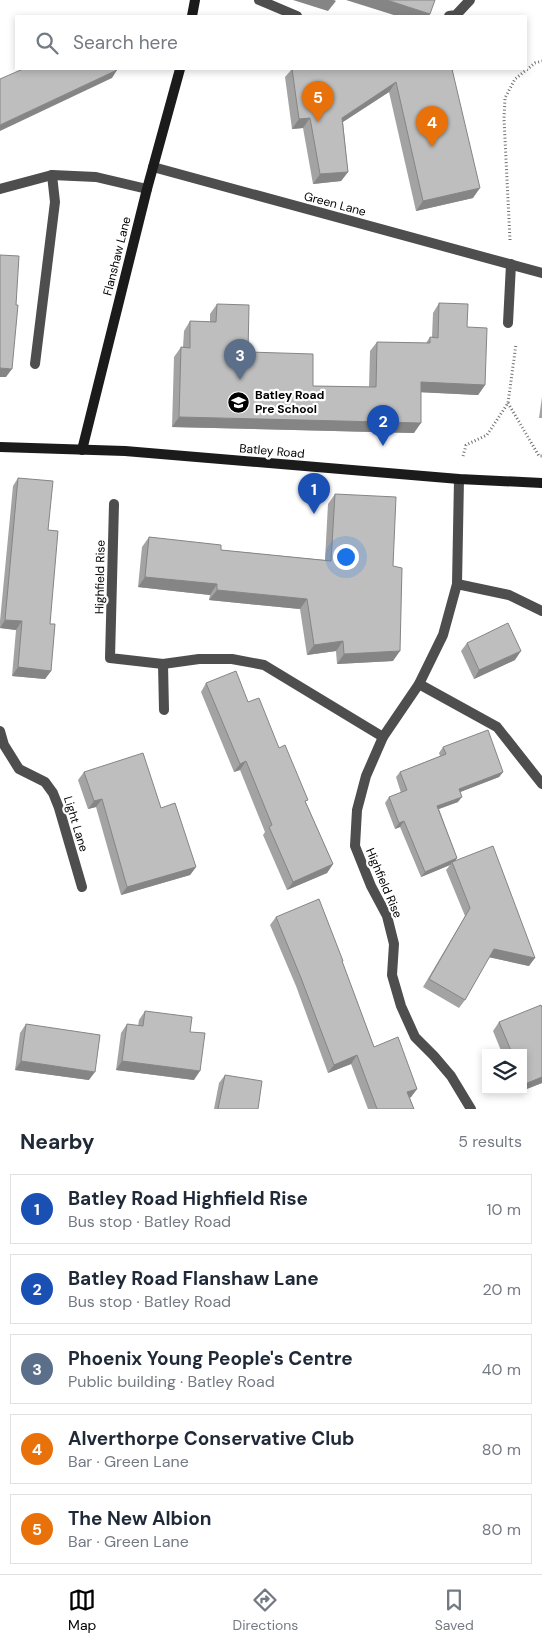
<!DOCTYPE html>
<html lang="en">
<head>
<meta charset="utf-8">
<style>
  body { margin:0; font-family:"DM Sans",sans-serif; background:#f2f2f3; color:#1f2937 }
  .controls { position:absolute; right:15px; bottom:15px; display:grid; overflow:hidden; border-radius:0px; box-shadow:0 2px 8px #0003 }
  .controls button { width:45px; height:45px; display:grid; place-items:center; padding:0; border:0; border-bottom:1px solid #e0e1e3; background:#fff; color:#1f2937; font:25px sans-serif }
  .you { position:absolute; left:345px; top:556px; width:18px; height:18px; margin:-12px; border:4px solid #fff; border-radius:50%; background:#1a73e8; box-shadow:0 0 0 8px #1a73e833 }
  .badge { display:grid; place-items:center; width:32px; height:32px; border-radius:50%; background:#000; color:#fff; font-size:16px; font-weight:700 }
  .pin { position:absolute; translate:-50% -41px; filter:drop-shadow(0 1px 2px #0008) }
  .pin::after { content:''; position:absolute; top:26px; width:18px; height:15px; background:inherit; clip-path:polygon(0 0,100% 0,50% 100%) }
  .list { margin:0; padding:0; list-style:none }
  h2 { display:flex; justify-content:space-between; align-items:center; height:65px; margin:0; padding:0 20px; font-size:21px }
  h2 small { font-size:16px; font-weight:400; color:#747a83 }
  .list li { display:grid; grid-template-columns:32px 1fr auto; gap:15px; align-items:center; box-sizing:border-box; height:70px; margin:0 10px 10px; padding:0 10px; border:1px solid #e0e1e3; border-radius:0px }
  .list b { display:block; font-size:19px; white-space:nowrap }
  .list p { margin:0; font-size:16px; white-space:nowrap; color:#747a83 }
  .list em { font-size:16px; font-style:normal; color:#747a83 }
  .icon { flex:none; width:28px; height:28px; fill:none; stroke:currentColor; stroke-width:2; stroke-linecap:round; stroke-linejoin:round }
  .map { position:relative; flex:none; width:542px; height:1109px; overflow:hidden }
  .search { position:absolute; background:#fff; box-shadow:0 2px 8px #0003; left:15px; right:15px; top:15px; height:55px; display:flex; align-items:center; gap:12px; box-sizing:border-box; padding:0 18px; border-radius:0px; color:#747a83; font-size:19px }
  .sheet { height:465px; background:#fff }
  nav { display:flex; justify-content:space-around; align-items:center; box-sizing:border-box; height:70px; border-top:1px solid #e0e1e3; background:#fff; font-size:14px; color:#747a83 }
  nav a { display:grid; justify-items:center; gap:2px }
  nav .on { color:#000 }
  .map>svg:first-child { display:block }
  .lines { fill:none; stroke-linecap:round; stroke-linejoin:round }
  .path { stroke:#707070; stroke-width:3; stroke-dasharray:1 2.5; stroke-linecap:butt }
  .lane { stroke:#4e4e4e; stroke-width:10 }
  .street { stroke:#4e4e4e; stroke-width:10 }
  .secondary { stroke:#1b1b1b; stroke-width:10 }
  .wall { fill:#a3a3a3 }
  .shaded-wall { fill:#858585 }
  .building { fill:#bebebe; stroke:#858585 }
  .labels { text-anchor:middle; stroke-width:4.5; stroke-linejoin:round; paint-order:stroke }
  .street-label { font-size:12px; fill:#000; stroke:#fff }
  .poi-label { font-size:12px; font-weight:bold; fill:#000; stroke:#fff; text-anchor:start }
</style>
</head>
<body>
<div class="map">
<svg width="542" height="1109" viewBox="0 0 542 1109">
  <rect width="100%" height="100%" fill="#fff"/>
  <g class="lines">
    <g class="path">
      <path d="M 510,240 L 504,119 L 505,98 L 515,79 L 535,63 L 542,61"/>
      <path d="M 508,403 L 539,456 L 542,456"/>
      <path d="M 463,456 L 466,445 L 487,435 L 508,403 L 516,344"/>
    </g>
    <g class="lane">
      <path d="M 259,0 L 297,16"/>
      <path d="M 449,16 L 456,15 L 470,0"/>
      <path d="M 35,364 L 55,202 L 52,175"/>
      <path d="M 419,684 L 497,727 L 542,784"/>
    </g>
    <g class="street">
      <path d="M 153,167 L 542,273"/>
      <path d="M 0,189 L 52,175 L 96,177 L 147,189"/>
      <path d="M 508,323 L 511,264"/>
      <path d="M 459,479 L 457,584 L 443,635 L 419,684 L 383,737 L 366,776 L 357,810 L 355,846 L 371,886 L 387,916 L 394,944 L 392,975 L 401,1006 L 415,1037 L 434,1056 L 451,1076 L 471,1109"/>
      <path d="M 114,504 L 110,658 L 163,664 L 199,659 L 232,659 L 264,665 L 383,737"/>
      <path d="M 457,584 L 509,595 L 542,611"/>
      <path d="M 163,664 L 164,710"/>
      <path d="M 0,731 L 4,745 L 19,769 L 45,782 L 53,793 L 59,808 L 82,887"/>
    </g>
    <g class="secondary">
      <path d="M 192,16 L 195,0"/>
      <path d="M 0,447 L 125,451 L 459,479 L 542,483"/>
      <path d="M 82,450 L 147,189 L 180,69"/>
    </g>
  </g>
  <g class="wall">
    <path d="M 292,69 L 452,69 L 473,198 L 416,211 L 389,92 L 343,122 L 348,172 L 341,181 L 313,184 L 303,128 L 292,129 L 285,77 Z"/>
    <path d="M 439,303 L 467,327 L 485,385 L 478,395 L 421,392 L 414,433 L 172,427 L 174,357 L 181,347 L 183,347 L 184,331 L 190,321 L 210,322 L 210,314 L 217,304 L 248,352 L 313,386 L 369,387 L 370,351 L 377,342 L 426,343 L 430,337 L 432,337 L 433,313 Z"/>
    <path d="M 542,397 L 542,418 L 539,418 Z"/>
    <path d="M 18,478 L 50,624 L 51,671 L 45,679 L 12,676 L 16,630 L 0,628 L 0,621 L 13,486 Z"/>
    <path d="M 335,494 L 393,566 L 393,661 L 337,664 L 336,651 L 307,655 L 300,609 L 209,600 L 210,595 L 138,587 L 142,547 L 149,537 L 221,550 L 325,560 L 328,504 Z"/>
    <path d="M 467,643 L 515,660 L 474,679 L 461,651 Z"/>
    <path d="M 206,683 L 248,702 L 279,748 L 306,803 L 333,864 L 327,873 L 287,890 L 263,835 L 265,832 L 240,770 L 234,772 L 201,692 Z"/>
    <path d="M 443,747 L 503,772 L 499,777 L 460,792 L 458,802 L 439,809 L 457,858 L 455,861 L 529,966 L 489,957 L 465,1000 L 459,1008 L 423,987 L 465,916 L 446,870 L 450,865 L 421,877 L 400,827 L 395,829 L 385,803 L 389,797 L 401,793 L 396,777 L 400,772 L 440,756 L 439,753 Z"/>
    <path d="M 84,772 L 161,808 L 196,867 L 190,875 L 121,895 L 96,807 L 88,809 L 78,780 Z"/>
    <path d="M 276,917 L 342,962 L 374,1047 L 417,1089 L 411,1097 L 410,1098 L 414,1109 L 368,1109 L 351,1064 L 328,1073 L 296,986 L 270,925 Z"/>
    <path d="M 542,1008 L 542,1083 L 519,1092 L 518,1090 L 523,1090 L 523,1053 L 502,1053 L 493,1031 L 499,1022 Z"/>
    <path d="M 145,1011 L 190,1032 L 194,1080 L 116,1070 L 121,1033 L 127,1024 L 138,1026 L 139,1020 Z"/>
    <path d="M 26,1024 L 89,1080 L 15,1070 L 20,1033 Z"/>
    <path d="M 225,1075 L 258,1109 L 214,1109 L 219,1083 Z"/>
  </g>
  <g class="shaded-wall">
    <path d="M 293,0 L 334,0 L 336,1 L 328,11 Z"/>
    <path d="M 346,0 L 387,0 L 430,14 L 429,16 L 397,16 Z"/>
    <path d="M 117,70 L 112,78 L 0,131 L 0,125 Z"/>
    <path d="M 396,82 L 389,92 L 335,127 L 342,118 Z"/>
    <path d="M 310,118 L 303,128 L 292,129 L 299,119 Z"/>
    <path d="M 348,172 L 341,181 L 313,184 L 320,174 Z"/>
    <path d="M 480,188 L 473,198 L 416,211 L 423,201 Z"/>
    <path d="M 0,368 L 12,369 L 6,377 L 0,377 Z"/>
    <path d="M 421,382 L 485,385 L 478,395 L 415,392 Z"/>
    <path d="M 179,417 L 421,423 L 414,433 L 172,427 Z"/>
    <path d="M 145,577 L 217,584 L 210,595 L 138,587 Z"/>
    <path d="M 217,590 L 307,599 L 300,609 L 209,600 Z"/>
    <path d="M 5,620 L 22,621 L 16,630 L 0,628 Z"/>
    <path d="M 343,641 L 336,651 L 307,655 L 314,645 Z"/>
    <path d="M 400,651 L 393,661 L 337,664 L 344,654 Z"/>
    <path d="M 521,651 L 515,660 L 474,679 L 479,670 Z"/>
    <path d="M 18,667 L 51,671 L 45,679 L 12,676 Z"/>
    <path d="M 246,761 L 240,770 L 234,772 L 240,764 Z"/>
    <path d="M 503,772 L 499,777 L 455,794 L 459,789 Z"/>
    <path d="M 462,797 L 458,802 L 433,811 L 437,806 Z"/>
    <path d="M 102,799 L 96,807 L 88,809 L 94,801 Z"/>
    <path d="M 404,821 L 400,827 L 395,829 L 399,823 Z"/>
    <path d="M 457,858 L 453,864 L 452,862 L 450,865 L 421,877 L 425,872 Z"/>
    <path d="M 333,864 L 327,873 L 287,890 L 293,882 Z"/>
    <path d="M 196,867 L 190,875 L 121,895 L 127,887 Z"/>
    <path d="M 494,949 L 535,958 L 529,966 L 488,957 Z"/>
    <path d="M 357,1055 L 351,1064 L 328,1073 L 334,1065 Z"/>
    <path d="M 21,1061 L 95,1072 L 89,1080 L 15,1070 Z"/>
    <path d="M 122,1061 L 200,1071 L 194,1080 L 116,1070 Z"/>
    <path d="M 542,1077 L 542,1083 L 519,1092 L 520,1090 L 523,1090 L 523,1086 L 525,1084 Z"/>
    <path d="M 417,1089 L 411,1097 L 401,1101 L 407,1092 Z"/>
  </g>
  <g class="building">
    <path d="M 387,0 L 435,0 L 430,14 Z"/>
    <path d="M 23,69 L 117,69 L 117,70 L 0,125 L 0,79 Z"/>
    <path d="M 292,69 L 452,69 L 480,188 L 423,201 L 396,82 L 342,118 L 348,172 L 320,174 L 310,118 L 299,119 Z"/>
    <path d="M 0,255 L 19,256 L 16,305 L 18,305 L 12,369 L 0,368 Z"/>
    <path d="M 439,303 L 468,304 L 467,327 L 487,328 L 485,385 L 421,382 L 421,423 L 179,417 L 181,347 L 190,348 L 190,321 L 216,322 L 217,304 L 249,305 L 248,352 L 313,354 L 313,386 L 376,387 L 377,342 L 430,343 L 430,337 L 438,338 Z"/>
    <path d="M 18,478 L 53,481 L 48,530 L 58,531 L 50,624 L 55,624 L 51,671 L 18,667 L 22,621 L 5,620 Z"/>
    <path d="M 335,494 L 396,497 L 393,566 L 402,568 L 400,651 L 344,654 L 343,641 L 314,645 L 307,599 L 217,590 L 217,584 L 145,577 L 149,537 L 221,545 L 221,550 L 331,561 Z"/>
    <path d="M 508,623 L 521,651 L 479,670 L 467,643 Z"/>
    <path d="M 236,671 L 248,702 L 259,698 L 279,748 L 285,745 L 308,800 L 305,801 L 333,864 L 293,882 L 269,827 L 272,825 L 246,761 L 240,764 L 206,683 Z"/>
    <path d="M 488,730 L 503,772 L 459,789 L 462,797 L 437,806 L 457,858 L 425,872 L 404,821 L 399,823 L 389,797 L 407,790 L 400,772 L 446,754 L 443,747 Z"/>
    <path d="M 143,753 L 161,808 L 175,803 L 196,867 L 127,887 L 102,799 L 94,801 L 84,772 Z"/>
    <path d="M 493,846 L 535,958 L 494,949 L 465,1000 L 429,979 L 470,908 L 452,862 Z"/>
    <path d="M 319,899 L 343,961 L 342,961 L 374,1047 L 398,1037 L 417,1089 L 407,1092 L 414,1109 L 377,1109 L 357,1055 L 334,1065 L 301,978 L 276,917 Z"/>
    <path d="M 541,1005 L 542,1008 L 542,1077 L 525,1084 L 523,1081 L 523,1053 L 512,1053 L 499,1022 Z"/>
    <path d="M 145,1011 L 192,1017 L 190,1032 L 205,1033 L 200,1071 L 122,1061 L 127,1024 L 143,1026 Z"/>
    <path d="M 26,1024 L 100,1035 L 95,1072 L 21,1061 Z"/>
    <path d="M 225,1075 L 262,1081 L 258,1109 L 218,1109 Z"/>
  </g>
  <defs>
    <symbol id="school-disc" viewBox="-11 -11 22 22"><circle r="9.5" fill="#000" stroke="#fff"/><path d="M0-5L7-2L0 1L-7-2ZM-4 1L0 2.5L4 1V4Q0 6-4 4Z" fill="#fff"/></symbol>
  </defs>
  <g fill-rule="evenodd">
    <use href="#school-disc" x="226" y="390" width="25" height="25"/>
  </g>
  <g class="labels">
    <g class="street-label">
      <text transform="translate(335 204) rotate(15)" y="4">Green Lane</text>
      <text transform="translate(117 256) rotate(-76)" y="4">Flanshaw Lane</text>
      <text transform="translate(272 451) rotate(5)" y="4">Batley Road</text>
      <text transform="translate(100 577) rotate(-89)" y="4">Highfield Rise</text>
      <text transform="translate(76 824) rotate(73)" y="4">Light Lane</text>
      <text transform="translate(384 883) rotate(67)" y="4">Highfield Rise</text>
    </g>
    <g class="poi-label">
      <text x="255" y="399">Batley Road<tspan x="255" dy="14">Pre School</tspan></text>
    </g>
  </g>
</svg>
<div class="controls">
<button><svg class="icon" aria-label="layers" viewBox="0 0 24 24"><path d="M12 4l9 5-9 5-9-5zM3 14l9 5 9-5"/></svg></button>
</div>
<div class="you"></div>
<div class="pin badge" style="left:314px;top:514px;background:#1a4fb4">1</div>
<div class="pin badge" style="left:383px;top:446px;background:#1a4fb4">2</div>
<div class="pin badge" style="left:240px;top:380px;background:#5c6f8a">3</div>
<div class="pin badge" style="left:432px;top:147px;background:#e8710a">4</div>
<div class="pin badge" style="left:318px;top:122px;background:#e8710a">5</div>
<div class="search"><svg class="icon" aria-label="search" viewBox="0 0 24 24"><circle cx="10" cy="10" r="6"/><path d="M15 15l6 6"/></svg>Search here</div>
</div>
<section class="sheet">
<h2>Nearby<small>5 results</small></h2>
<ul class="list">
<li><span class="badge" style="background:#1a4fb4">1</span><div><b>Batley Road Highfield Rise</b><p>Bus stop · Batley Road</p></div><em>10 m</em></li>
<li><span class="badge" style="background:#1a4fb4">2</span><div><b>Batley Road Flanshaw Lane</b><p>Bus stop · Batley Road</p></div><em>20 m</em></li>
<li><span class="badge" style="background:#5c6f8a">3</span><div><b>Phoenix Young People's Centre</b><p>Public building · Batley Road</p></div><em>40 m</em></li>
<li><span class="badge" style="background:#e8710a">4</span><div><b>Alverthorpe Conservative Club</b><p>Bar · Green Lane</p></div><em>80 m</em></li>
<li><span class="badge" style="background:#e8710a">5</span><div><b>The New Albion</b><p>Bar · Green Lane</p></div><em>80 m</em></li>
</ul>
</section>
<nav>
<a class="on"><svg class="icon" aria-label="map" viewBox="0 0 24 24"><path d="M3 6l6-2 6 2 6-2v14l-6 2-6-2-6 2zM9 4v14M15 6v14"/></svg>Map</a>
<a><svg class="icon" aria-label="directions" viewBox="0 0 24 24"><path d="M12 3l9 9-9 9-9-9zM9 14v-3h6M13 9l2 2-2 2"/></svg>Directions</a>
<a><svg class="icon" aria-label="saved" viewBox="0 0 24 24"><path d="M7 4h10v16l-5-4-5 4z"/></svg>Saved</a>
</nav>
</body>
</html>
